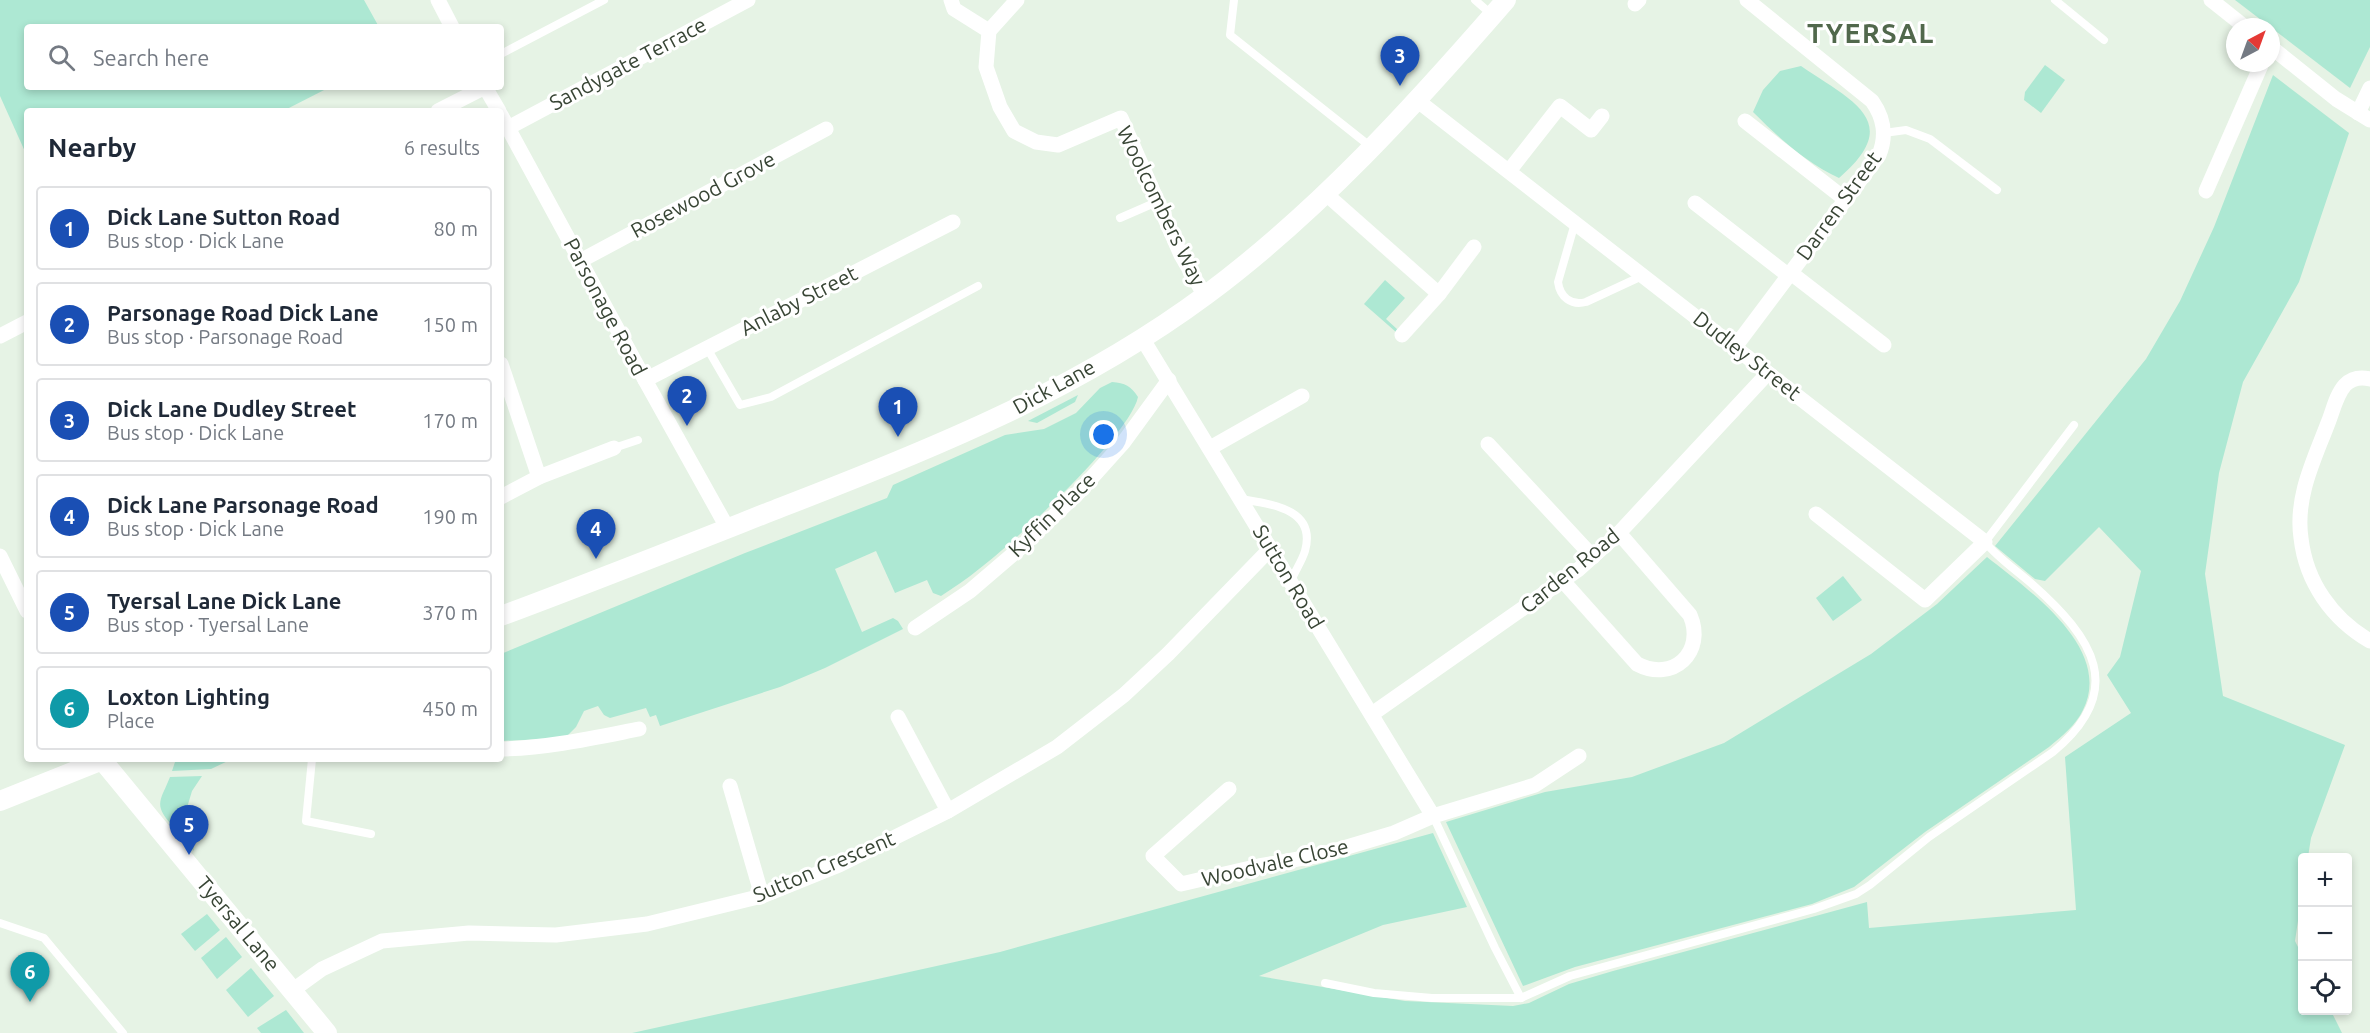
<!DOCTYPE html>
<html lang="en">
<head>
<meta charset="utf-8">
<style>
  body { margin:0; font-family:Ubuntu,sans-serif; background:#f2f2f3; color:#1f2937 }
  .controls { position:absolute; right:18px; bottom:18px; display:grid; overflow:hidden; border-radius:6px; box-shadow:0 3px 9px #0003 }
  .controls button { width:54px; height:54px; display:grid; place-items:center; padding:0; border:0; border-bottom:2px solid #e0e1e3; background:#fff; color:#1f2937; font:30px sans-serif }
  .compass { position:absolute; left:2226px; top:18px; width:54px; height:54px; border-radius:50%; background:#fff; box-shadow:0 3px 9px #0003; rotate:41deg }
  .you { position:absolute; left:1104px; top:435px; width:21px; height:21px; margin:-15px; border:4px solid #fff; border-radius:50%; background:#1a73e8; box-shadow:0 0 0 9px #1a73e833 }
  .badge { display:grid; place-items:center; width:39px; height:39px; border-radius:50%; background:#b45309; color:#fff; font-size:20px; font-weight:700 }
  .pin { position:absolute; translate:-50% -50px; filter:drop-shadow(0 2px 3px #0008) }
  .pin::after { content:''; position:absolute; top:32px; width:21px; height:18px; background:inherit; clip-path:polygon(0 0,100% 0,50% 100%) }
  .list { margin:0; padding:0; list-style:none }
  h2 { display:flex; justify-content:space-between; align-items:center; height:78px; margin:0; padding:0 24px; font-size:26px }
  h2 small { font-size:20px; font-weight:400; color:#747a83 }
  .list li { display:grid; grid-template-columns:39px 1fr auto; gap:18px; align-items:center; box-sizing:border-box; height:84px; margin:0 12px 12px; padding:0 12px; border:2px solid #e0e1e3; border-radius:6px }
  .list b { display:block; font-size:22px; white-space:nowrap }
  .list p { margin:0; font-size:20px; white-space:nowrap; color:#747a83 }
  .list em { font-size:20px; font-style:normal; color:#747a83 }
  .icon { flex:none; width:33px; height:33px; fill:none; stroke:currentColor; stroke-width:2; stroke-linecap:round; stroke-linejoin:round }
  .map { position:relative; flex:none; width:2370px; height:1033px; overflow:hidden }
  .search { position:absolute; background:#fff; box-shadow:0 3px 9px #0003; left:24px; top:24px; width:480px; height:66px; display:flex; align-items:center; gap:15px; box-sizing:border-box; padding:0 21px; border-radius:6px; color:#747a83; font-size:22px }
  .panel { position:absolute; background:#fff; box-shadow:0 3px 9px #0003; left:24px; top:108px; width:480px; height:654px; border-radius:6px }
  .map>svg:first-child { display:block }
  .green { fill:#ade8d3 }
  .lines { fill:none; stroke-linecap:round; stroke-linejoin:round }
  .service { stroke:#fff; stroke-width:8 }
  .minor { stroke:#fff; stroke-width:15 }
  .tertiary { stroke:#fff; stroke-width:20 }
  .labels { text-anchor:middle; stroke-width:6; stroke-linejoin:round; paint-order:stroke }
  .street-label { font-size:21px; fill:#384535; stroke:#fff }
  .district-label { font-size:27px; font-weight:bold; letter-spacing:1.5px; fill:#51684c; stroke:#fff }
</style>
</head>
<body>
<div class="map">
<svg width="2370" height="1033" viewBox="0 0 2370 1033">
  <rect width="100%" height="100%" fill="#e6f3e5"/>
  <g class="green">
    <path d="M 0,0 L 364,0 L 379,27 L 27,27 L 27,87 L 330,87 L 283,111 L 27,111 L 27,156 L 0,96 Z"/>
    <path d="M 2235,0 L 2370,0 L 2370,47 L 2350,88 Z"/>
    <path d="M 2045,65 L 2065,80 L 2041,113 L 2024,100 L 2025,92 Z"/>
    <path d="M 1801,66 C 1850,100 1906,121 1839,178 C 1805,162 1779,138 1753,112 L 1763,90 L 1780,71 Z"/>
    <path d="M 2273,75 L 2349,133 L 2299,282 L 2243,382 L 2219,473 L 2205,574 L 2223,696 L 2345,745 L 2311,838 L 2308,857 L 2302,858 L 2302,894 L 2295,941 L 2302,955 L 2302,1010 L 2331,1011 L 2342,1033 L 632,1033 L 1000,952 L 1433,833 L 1467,907 L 1383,925 L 1259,976 L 1405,1001 L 1513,1006 L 1529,1003 L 1569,984 L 1613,971 L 1867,902 L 1869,928 L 2076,910 L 2065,757 L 2131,713 L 2107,675 L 2120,657 L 2141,571 L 2099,527 L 2045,581 L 2035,579 L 1995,546 L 2146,359 L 2180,301 L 2214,227 Z"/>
    <path d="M 1385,280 L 1405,298 L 1386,319 L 1398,330 L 1396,332 L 1364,304 Z"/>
    <path d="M 1112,382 C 1125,383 1131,386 1138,397 C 1130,435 1014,543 979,569 C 967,579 954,587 941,596 L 933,593 L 927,580 L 895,593 L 876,551 L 835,569 L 862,632 L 893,618 L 898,621 L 903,629 L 825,668 L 780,687 L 660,726 L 656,715 L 650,717 L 646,708 L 610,718 L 604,715 L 598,706 L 584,711 L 576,727 L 565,738 L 501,741 L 501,654 L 745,553 L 887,498 L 893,485 L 1005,435 L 1044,429 L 1076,413 L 1100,388 Z"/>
    <path d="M 1078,395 L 1075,402 L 1037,423 L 1028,421 Z"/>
    <path d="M 1987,557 C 2027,589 2114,648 2083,710 C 2076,725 2062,736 2049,747 L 1925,832 L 1854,887 L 1812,904 L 1575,967 L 1523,986 L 1446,822 L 1545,792 L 1632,777 L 1724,743 L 1871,654 L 1937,604 Z"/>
    <path d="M 1843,576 L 1862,600 L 1833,621 L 1816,598 Z"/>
    <path d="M 176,759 L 232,759 L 211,769 L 172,771 Z"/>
    <path d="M 202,776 L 192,791 L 186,811 L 171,824 C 153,804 161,800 170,777 Z"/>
    <path d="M 188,817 L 194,851 L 175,828 Z"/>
    <path d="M 207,914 L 220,930 L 195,951 L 181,934 Z"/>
    <path d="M 226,937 L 242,957 L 217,979 L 201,958 Z"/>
    <path d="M 251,968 L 274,996 L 248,1017 L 226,990 Z"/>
    <path d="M 286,1010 L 304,1033 L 261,1033 L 257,1028 Z"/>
  </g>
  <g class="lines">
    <g class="service">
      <path d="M 1234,0 L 1230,35 L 1371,147"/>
      <path d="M 1475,0 L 1491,14"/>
      <path d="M 2055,0 L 2104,40"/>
      <path d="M 501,54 L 604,0"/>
      <path d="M 1884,133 L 1906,130 L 1930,139 L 1997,190"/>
      <path d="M 1120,218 L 1159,201"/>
      <path d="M 1575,223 L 1558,282 C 1560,297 1571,306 1586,302 L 1642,276"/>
      <path d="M 707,348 L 740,405 L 771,397 L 978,286"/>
      <path d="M 614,448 L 638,440"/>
      <path d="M 1241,499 C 1269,504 1317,508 1305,551 C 1302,561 1295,571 1291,581"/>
      <path d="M 312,759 L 306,821 L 371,834"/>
      <path d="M 1433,816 L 1495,948 L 1521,998 L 1570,976 L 1814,909 L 1856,894 L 1870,885 L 1929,837 L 2053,752 C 2128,690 2093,638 2032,584 C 2016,570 1998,558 1985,542 L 2074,425"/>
      <path d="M 0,923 L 44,938 L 123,1033"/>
      <path d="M 1325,983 L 1374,993 L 1432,998 L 1521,998"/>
    </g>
    <g class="minor">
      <path d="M 438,0 L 452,27"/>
      <path d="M 951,0 L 954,9 L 989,31 L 986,67 L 1000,107 L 1014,131 L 1036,142 L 1058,145 L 1121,118 L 1181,255 L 1205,296"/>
      <path d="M 2211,0 L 2245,27"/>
      <path d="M 1635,4 L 1639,0"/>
      <path d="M 989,31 L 1017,0"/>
      <path d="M 2271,47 L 2336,99 L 2370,120"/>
      <path d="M 1418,101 L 1985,542 L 1925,600 L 1816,514"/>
      <path d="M 438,111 L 485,87 L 499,111"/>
      <path d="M 2358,113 L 2370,88"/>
      <path d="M 501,115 L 645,380 L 728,529"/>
      <path d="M 1745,121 L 1846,200"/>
      <path d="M 508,128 L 748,0"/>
      <path d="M 1509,171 L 1560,106 L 1591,130 L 1602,116"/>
      <path d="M 2206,191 L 2262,63"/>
      <path d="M 1326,194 L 1439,294 L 1474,247"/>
      <path d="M 1695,203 L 1789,276"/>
      <path d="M 580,261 L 826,129"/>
      <path d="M 1791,273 L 1884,345"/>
      <path d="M 1402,335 L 1439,294"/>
      <path d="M 0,336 L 27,322"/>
      <path d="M 1142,338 L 1433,816"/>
      <path d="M 1735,347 L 1879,155 C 1887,135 1884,118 1872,101 L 1747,0"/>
      <path d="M 501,364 L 539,477"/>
      <path d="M 2370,379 C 2361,377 2352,378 2345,385 C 2336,395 2333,411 2328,423 C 2314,460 2295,497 2301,538 C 2306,582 2332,619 2370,641"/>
      <path d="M 645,380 L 953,222"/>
      <path d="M 1488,444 L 1593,557"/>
      <path d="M 1210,448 L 1302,396"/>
      <path d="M 501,497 L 539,477 L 614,448"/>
      <path d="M 0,556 L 27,611"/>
      <path d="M 1563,581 L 1637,664 C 1673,683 1706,652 1690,615 L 1619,533"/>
      <path d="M 915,628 L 970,591 L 1018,550 L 1079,492 L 1123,443 L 1169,380"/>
      <path d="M 1372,714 L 1579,569 L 1619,533 L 1768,373"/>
      <path d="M 898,717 L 948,811"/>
      <path d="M 501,749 C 548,748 593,738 639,729"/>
      <path d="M 730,786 L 762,896"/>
      <path d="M 1229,789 L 1153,856 L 1181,884 L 1259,866 L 1320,855 L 1394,833 L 1433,816 L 1535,785 L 1579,756"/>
      <path d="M 293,990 L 322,969 L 382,941 L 469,933 L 556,935 L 647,924 L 762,896 L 839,865 L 948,811 L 1057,747 L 1124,695 L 1168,654 L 1271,548"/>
    </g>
    <g class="tertiary">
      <path d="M 501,616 C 595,581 688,544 782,507 C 930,450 1078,390 1206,295 C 1319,211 1414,106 1506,0"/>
      <path d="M 102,760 L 327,1033"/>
      <path d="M 0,801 L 105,759"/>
    </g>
  </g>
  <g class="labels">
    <g class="street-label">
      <text transform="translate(628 64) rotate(-28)" y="7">Sandygate Terrace</text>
      <text transform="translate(703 195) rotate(-28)" y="7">Rosewood Grove</text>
      <text transform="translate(1161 206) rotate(64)" y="7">Woolcombers Way</text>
      <text transform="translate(1839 206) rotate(-54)" y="7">Darren Street</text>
      <text transform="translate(799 301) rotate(-27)" y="7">Anlaby Street</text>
      <text transform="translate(605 307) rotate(62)" y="7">Parsonage Road</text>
      <text transform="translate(1747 356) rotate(38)" y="7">Dudley Street</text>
      <text transform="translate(1054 387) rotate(-29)" y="7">Dick Lane</text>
      <text transform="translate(1052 515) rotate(-44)" y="7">Kyffin Place</text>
      <text transform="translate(1570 571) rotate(-39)" y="7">Carden Road</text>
      <text transform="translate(1288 577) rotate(59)" y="7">Sutton Road</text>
      <text transform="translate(1275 863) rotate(-13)" y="7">Woodvale Close</text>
      <text transform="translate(824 867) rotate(-23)" y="7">Sutton Crescent</text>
      <text transform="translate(238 924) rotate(50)" y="7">Tyersal Lane</text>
    </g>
    <g class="district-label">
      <text x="1871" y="43">TYERSAL</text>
    </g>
  </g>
</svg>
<div class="controls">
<button>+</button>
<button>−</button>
<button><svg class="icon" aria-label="locate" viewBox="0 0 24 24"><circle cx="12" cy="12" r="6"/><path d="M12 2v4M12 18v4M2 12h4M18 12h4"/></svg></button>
</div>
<svg class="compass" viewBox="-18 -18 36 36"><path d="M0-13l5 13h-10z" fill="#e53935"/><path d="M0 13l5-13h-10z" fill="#747a83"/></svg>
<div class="you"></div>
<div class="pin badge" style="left:898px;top:437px;background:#1a4fb4">1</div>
<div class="pin badge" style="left:687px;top:426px;background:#1a4fb4">2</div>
<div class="pin badge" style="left:1400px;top:86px;background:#1a4fb4">3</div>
<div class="pin badge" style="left:596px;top:559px;background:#1a4fb4">4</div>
<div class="pin badge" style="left:189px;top:855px;background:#1a4fb4">5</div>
<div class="pin badge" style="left:30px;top:1002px;background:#0f9aa8">6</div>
<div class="search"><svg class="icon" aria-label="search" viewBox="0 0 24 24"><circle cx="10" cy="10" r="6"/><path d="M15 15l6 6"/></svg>Search here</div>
<section class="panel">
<h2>Nearby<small>6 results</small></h2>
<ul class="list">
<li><span class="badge" style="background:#1a4fb4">1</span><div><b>Dick Lane Sutton Road</b><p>Bus stop · Dick Lane</p></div><em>80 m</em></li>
<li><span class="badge" style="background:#1a4fb4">2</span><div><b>Parsonage Road Dick Lane</b><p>Bus stop · Parsonage Road</p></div><em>150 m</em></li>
<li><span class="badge" style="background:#1a4fb4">3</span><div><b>Dick Lane Dudley Street</b><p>Bus stop · Dick Lane</p></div><em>170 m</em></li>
<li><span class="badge" style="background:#1a4fb4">4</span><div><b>Dick Lane Parsonage Road</b><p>Bus stop · Dick Lane</p></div><em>190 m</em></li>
<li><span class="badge" style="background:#1a4fb4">5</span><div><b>Tyersal Lane Dick Lane</b><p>Bus stop · Tyersal Lane</p></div><em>370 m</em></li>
<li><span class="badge" style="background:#0f9aa8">6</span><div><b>Loxton Lighting</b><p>Place</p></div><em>450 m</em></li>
</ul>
</section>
</div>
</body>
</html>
